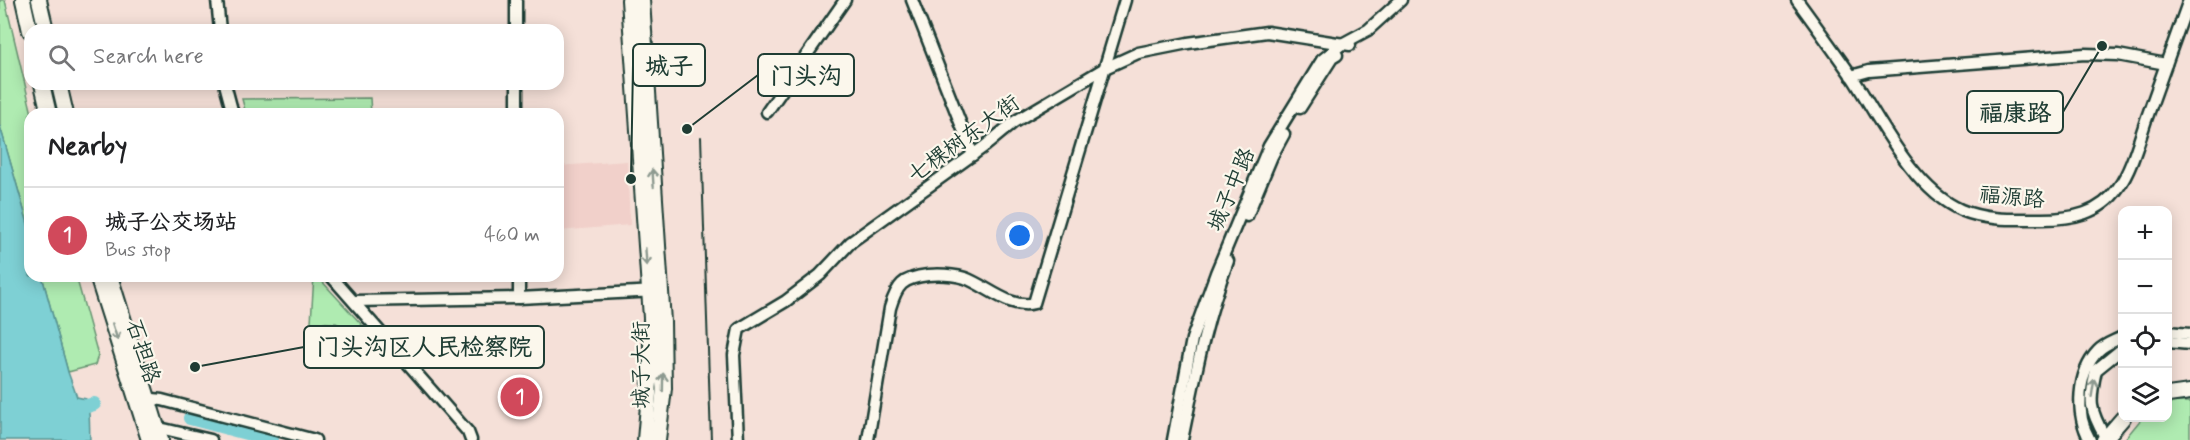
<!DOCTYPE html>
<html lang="en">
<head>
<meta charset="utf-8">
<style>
  body { margin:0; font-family:Mynerve,"LXGW WenKai TC",sans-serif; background:#f2f2f2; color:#202124 }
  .controls { position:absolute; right:18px; bottom:18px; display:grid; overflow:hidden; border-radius:12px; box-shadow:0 3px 15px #0003 }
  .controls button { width:54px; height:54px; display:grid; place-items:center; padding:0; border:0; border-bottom:2px solid #e0e0e0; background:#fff; color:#202124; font:30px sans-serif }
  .you { position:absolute; left:1020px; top:236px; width:21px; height:21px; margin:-15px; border:4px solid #fff; border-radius:50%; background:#1a73e8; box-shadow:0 0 0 9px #1a73e833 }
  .badge { display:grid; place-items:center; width:39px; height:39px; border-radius:50%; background:#d1495b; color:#fff; font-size:20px; font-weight:700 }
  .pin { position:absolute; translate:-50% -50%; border:3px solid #fff; box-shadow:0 2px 6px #0006 }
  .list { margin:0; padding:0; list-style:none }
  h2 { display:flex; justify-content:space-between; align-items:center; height:78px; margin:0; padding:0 24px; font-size:26px }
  h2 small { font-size:20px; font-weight:400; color:#757577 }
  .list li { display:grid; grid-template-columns:39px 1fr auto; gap:18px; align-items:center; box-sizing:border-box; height:96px; padding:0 24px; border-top:2px solid #e0e0e0 }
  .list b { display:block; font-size:22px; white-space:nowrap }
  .list p { margin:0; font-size:20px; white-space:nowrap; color:#757577 }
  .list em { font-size:20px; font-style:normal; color:#757577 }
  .icon { flex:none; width:33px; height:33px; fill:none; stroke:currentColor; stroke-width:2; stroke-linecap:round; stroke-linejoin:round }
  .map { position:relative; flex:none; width:2190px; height:440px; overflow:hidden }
  .search { position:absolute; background:#fff; box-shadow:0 3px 15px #0003; left:24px; top:24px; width:540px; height:66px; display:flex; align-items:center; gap:15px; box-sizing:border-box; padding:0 21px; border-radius:18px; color:#757577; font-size:22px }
  .panel { position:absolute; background:#fff; box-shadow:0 3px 15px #0003; left:24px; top:108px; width:540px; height:174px; border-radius:18px }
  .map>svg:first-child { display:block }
  .built { fill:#f1d0ca }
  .green { fill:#afebb1; stroke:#679472; stroke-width:1.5 }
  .water { fill:#7ed0d4; stroke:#589594; stroke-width:1.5 }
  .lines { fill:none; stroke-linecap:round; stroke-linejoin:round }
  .river { stroke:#7ed0d4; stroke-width:14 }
  .minor-casing { stroke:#1f3d34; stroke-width:15 }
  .major-casing { stroke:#1f3d34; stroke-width:18 }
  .minor { stroke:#fbf7ec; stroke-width:10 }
  .major { stroke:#fbf7ec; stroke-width:14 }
  .rail { stroke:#1f3d34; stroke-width:2 }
  .oneway { stroke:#8d9a90 }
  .labels { text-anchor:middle; stroke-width:4.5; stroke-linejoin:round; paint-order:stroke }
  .street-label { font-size:22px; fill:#1f3d34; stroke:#fbf7ec }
  .leader { fill:none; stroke:#1f3d34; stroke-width:2 }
  .callout-dot { fill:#1f3d34; stroke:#fbf7ec; stroke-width:2 }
  .callout { fill:#fbf7ec; stroke:#1f3d34; stroke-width:2 }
  .callout-label { font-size:24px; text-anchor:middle; font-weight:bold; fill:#1f3d34 }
</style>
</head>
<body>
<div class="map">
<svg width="2190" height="440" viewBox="0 0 2190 440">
  <rect width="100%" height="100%" fill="#f5e0d8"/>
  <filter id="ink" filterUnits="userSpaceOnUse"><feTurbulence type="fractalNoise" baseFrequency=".0167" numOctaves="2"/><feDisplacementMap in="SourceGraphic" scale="12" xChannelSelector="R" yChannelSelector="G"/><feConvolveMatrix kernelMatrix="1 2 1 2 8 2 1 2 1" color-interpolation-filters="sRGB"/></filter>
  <g filter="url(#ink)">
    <path class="built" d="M 627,161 L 630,225 L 558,231 L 558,166 Z"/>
    <g class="green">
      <path d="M 0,0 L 5,0 L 32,114 L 30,114 L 30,231 L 0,126 Z"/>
      <path d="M 370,98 L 371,114 L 246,114 L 242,99 Z"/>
      <path d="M 42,276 L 76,276 L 98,355 L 95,365 L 68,372 Z"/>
      <path d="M 314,276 L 317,276 L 374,338 L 372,341 L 336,323 L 311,322 Z"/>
      <path d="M 2171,402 L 2190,402 L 2190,440 L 2124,440 L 2142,418 L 2168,418 L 2168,403 Z"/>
    </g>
    <path class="water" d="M 0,126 L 30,231 L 30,276 L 42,276 L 68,372 L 77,397 L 86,399 C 91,412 89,426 90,440 L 0,440 Z"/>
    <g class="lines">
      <g class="river">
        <path d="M 70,411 L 94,404"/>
        <path d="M 190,418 L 272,440"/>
      </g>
      <defs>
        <g id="minor">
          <path d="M 217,0 L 220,30"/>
          <path d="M 516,0 L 516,30"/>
          <path d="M 912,0 L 973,155"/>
          <path d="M 1797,0 C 1816,26 1835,52 1853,78 C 1880,120 1914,190 1961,210 C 1987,221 2015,219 2042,219 C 2072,219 2100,214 2118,188 C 2131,171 2139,141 2146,120 C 2160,80 2175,40 2189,0"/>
          <path d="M 1851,76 L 1869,71 L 2085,54 L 2118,55 L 2166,64"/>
          <path d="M 225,84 L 233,114"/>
          <path d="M 517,84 L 517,114"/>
          <path d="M 1300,108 L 1332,58 L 1337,55"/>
          <path d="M 767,112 L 845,0"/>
          <path d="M 1247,216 L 1272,156 L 1284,134"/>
          <path d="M 331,276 L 468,432 L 471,440"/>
          <path d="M 519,276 L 519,298"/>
          <path d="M 354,301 L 519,298 L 657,291"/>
          <path d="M 2168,332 L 2190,334"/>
          <path d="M 2168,342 L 2190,344"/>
          <path d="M 144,398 L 162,400 L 315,440"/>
          <path d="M 151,426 L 211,440"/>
          <path d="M 2105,437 C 2089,409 2089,402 2096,370 L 2122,349"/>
          <path d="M 738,440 L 734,355 L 739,329 L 786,301 L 820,275 L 851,242 L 985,146 L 1014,122 L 1105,68 L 1138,53 L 1188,43 L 1267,32 L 1350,45"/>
          <path d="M 868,440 L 890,308 C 897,285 902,278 928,275 C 940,274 954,275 965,278 C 987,286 1011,310 1034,303 L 1125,0"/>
          <path d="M 1173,440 L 1192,339 L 1216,273 L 1269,146 L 1322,60 L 1342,44 L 1368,30 L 1401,0"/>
          <path d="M 1182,440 C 1195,377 1205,321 1228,261"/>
          <path d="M 2090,440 C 2075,414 2077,373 2098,351 C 2104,344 2115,341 2122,337"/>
        </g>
        <g id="major">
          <path d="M 23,0 L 30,31"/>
          <path d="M 39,0 L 46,30"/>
          <path d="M 629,0 L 651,318 L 651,371 L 645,440"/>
          <path d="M 642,0 L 663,322 L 664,388 L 658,440"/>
          <path d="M 42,84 L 49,114"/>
          <path d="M 59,84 L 66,114"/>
          <path d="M 97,276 L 149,440"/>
          <path d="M 110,276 L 161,440"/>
          <path d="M 2168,395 L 2190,392"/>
          <path d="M 2104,440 L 2123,418"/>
        </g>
      </defs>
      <use href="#minor" class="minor-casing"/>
      <use href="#major" class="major-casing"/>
      <use href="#minor" class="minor"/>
      <use href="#major" class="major"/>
      <path class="rail" d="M 701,137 L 711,440"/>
    </g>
    <defs><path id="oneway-shaft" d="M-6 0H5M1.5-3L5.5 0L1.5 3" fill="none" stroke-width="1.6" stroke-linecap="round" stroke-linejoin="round" transform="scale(1.5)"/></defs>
    <g class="oneway">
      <use href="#oneway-shaft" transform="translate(653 178) rotate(-94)"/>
      <use href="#oneway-shaft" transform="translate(646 257) rotate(86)"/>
      <use href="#oneway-shaft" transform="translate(115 332) rotate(72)"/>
      <use href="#oneway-shaft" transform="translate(663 382) rotate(-89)"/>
      <use href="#oneway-shaft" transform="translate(2093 388) rotate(-81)"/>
    </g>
  </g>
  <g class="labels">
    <g class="street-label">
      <text transform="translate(963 138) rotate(-36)" y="8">七棵树东大街</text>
      <text transform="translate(1230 189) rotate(-67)" y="8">城子中路</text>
      <text transform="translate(2012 196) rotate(5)" y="8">福源路</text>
      <text transform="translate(144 351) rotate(72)" y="8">石担路</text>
      <text transform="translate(640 365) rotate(-90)" y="8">城子大街</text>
    </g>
  </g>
  <path class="leader" d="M631 179L633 65M687 129L758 75M2102 46L2063 112M195 367L304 347"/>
  <g class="callout-dot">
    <circle cx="631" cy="179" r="6"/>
    <circle cx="687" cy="129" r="6"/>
    <circle cx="2102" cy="46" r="6"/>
    <circle cx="195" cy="367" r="6"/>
  </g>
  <g class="callout">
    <rect x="633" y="44" width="72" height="42" rx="6"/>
    <rect x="758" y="54" width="96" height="42" rx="6"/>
    <rect x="1967" y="91" width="96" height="42" rx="6"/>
    <rect x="304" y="326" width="240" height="42" rx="6"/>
  </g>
  <g class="callout-label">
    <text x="669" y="74">城子</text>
    <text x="806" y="84">门头沟</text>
    <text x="2015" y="121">福康路</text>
    <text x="424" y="355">门头沟区人民检察院</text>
  </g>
</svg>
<div class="controls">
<button>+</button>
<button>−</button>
<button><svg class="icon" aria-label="locate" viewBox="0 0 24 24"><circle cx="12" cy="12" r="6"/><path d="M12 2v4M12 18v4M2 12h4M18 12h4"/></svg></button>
<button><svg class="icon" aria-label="layers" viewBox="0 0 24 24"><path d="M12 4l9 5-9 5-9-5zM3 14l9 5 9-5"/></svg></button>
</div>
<div class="you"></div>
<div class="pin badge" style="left:520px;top:397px">1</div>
<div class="search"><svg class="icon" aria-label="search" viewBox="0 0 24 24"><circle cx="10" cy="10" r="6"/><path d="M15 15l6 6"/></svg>Search here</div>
<section class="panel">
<h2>Nearby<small></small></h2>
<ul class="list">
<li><span class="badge">1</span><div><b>城子公交场站</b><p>Bus stop</p></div><em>460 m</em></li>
</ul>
</section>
</div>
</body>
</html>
